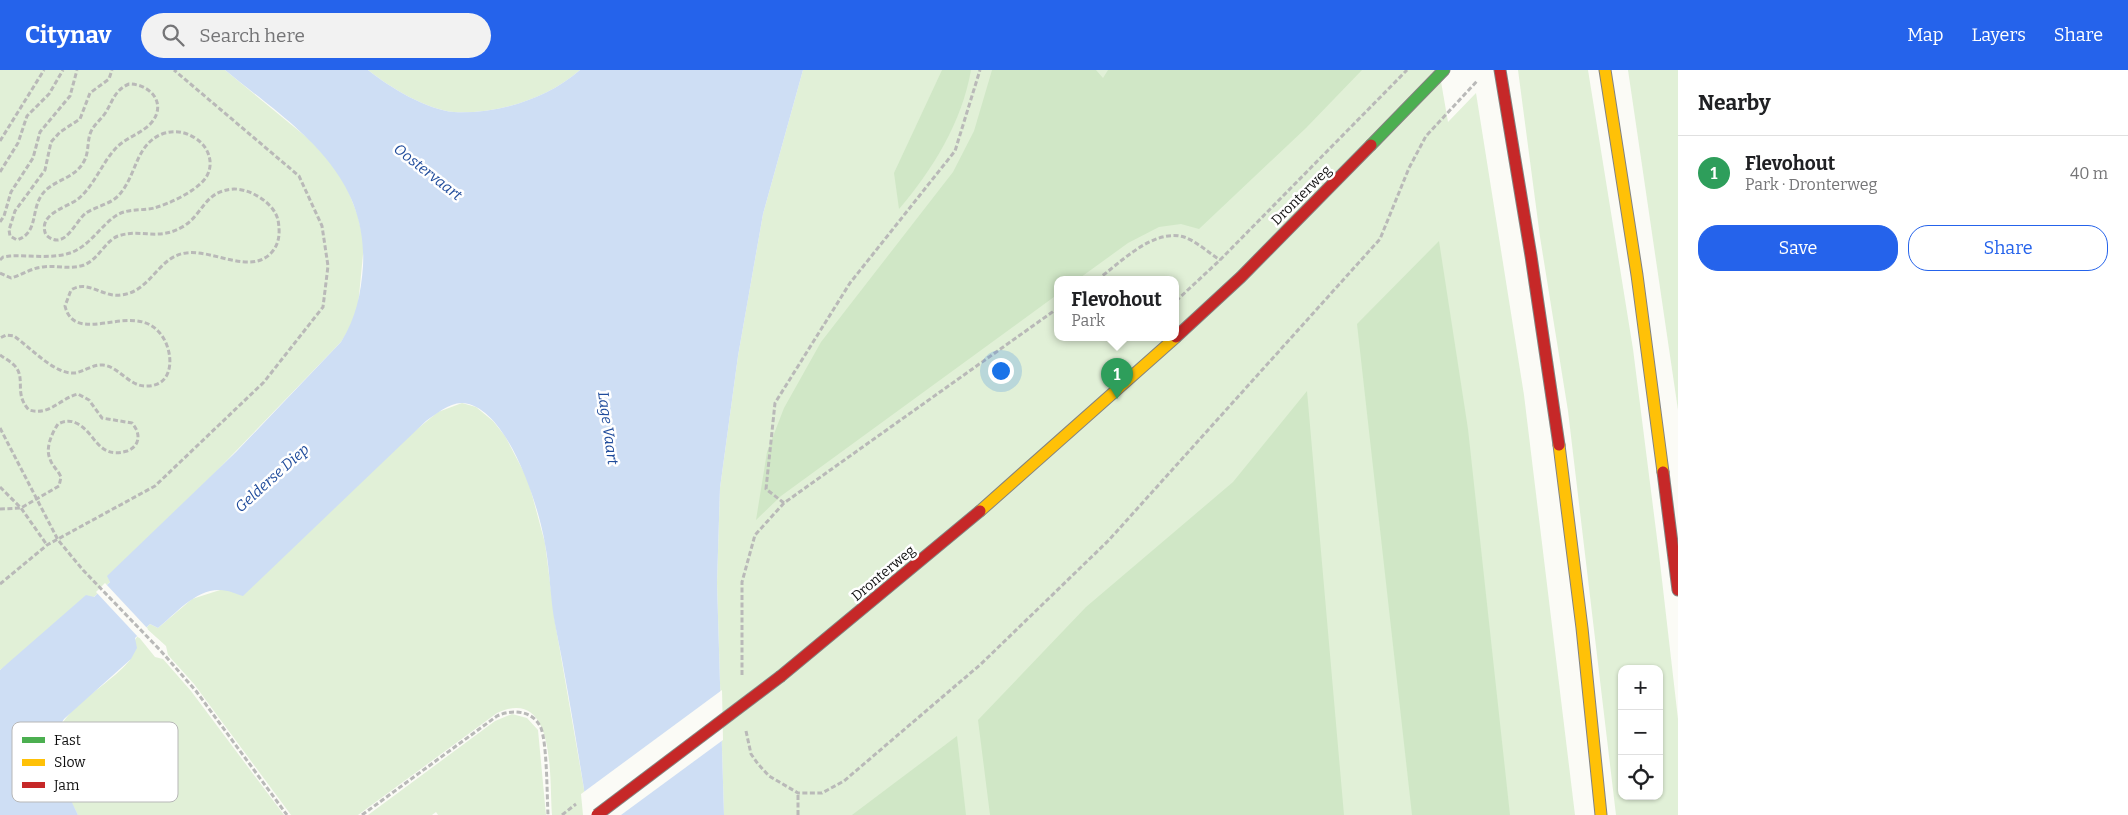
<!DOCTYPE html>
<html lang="en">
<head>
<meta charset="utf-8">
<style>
  body { margin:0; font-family:Bitter,serif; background:#f2f2f2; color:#202124 }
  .controls { position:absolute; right:15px; bottom:15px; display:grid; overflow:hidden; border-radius:10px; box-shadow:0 1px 4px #0004 }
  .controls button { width:45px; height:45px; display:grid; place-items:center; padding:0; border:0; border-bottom:1px solid #e0e0e0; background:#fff; color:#202124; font:25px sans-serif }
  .you { position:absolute; left:1000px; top:300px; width:18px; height:18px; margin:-12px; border:4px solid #fff; border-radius:50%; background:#1a73e8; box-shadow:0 0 0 8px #1a73e833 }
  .badge { display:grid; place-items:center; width:32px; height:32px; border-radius:50%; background:#2563eb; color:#fff; font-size:16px; font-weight:700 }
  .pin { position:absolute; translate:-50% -41px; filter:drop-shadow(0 1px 2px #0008) }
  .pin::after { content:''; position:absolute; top:26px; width:18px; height:15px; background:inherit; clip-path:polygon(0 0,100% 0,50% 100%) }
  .popup { position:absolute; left:1054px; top:206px; width:125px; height:65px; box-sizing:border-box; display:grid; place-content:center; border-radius:10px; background:#fff; filter:drop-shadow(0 1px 4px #0005); font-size:16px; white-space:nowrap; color:#757577 }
  .popup b { font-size:19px; color:#202124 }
  .popup::after { content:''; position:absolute; left:50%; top:100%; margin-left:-10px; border:10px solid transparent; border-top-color:#fff }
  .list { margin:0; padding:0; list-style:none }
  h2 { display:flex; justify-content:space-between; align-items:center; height:65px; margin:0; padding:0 20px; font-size:21px }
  h2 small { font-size:16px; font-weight:400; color:#757577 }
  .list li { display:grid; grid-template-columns:32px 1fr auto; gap:15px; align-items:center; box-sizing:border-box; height:75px; padding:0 20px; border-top:1px solid #e0e0e0 }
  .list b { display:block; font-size:19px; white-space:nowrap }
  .list p { margin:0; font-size:16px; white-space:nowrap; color:#757577 }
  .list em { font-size:16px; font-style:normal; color:#757577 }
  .actions { display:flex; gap:10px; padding:15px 20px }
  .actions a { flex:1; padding:11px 0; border:1px solid #2563eb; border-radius:20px; text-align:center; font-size:18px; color:#2563eb }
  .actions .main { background:#2563eb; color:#fff }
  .icon { flex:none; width:28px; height:28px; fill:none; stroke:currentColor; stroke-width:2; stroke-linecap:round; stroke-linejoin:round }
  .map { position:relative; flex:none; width:1678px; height:745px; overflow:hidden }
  header { display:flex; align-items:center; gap:30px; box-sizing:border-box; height:70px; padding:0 25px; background:#2563eb; color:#fff }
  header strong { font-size:24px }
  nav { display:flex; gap:28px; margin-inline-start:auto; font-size:18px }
  .search { width:350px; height:45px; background:#f2f2f2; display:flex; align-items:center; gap:12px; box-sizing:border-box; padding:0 18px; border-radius:28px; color:#757577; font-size:19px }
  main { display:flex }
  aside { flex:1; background:#fff }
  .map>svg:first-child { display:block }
  .green { fill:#e1f0d7; fill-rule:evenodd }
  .forest { fill:#d0e7c6 }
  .water { fill:#cedef4 }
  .pier { fill:#fbfbf6 }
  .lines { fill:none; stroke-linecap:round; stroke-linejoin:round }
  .fast-casing { stroke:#838380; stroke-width:13 }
  .slow-casing { stroke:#838380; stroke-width:13 }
  .jam-casing { stroke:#838380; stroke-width:13 }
  .path { stroke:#b9b9b8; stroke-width:3; stroke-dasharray:5 2.5; stroke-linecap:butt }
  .fast { stroke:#4caf50; stroke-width:11 }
  .slow { stroke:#ffc107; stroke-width:11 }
  .jam { stroke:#c62828; stroke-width:11 }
  .jam-bridge-casing { stroke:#838380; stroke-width:13; stroke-linecap:butt }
  .path-bridge { stroke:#b9b9b8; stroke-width:3; stroke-dasharray:5 2.5; stroke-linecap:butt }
  .jam-bridge { stroke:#c62828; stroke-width:11 }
  .labels { text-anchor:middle; stroke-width:5; stroke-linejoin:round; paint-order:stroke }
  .street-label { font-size:14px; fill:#0f0f0f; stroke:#fff }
  .water-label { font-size:15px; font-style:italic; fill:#1f4b9b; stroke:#fff }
  .key { fill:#fff; stroke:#b7b7b7; stroke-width:1 }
  .key-label { font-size:14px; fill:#0f0f0f }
</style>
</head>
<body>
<header>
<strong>Citynav</strong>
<div class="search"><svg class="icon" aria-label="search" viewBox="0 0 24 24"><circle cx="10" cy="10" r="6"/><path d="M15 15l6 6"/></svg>Search here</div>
<nav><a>Map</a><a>Layers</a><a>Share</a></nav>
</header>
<main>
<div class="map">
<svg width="1678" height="745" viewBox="0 0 1678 745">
  <rect width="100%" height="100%" fill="#fbfbf6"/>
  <g class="green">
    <path d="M 0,0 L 225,0 L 310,70 L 335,97 L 347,118 L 358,146 L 364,174 L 358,236 L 351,256 L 341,272 L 100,522 L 0,600 Z"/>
    <path d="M 368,0 L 580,0 C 547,29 498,44 454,42 C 427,40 389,17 368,0 Z"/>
    <path d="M 803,0 L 1439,0 L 1448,52 L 1476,23 L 1524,325 L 1575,745 L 724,745 L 717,513 L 720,418 L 738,286 L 763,144 ZM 1058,210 L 1176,210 L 1176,268 L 1058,268 Z"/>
    <path d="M 1518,0 L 1588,0 L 1633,279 L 1659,484 L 1678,649 L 1678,745 L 1616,745 L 1568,341 L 1540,167 ZM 1622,599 L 1659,599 L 1659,726 L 1622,726 Z"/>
    <path d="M 1628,0 L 1678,0 L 1678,340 Z"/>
    <path d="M 462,333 L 476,337 L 493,351 L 505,366 L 528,410 L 545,473 L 555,552 L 584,719 L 586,745 L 552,745 C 549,711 557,615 497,643 L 358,745 L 291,745 L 194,614 L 168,585 L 166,576 L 146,558 L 150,554 L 158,558 L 192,529 L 220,520 L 438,342 Z"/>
    <path d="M 138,566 L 155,587 L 163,589 L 191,621 L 284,745 L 78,745 C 71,730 59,713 55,697 C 41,645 103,623 130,590 C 135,583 131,572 138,566 Z"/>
    <path d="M 512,644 L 527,648 L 538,660 L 546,745 L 438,745 L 436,742 L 432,745 L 368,745 L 495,651 Z"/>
  </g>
  <g class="forest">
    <path d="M 942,0 L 971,0 C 962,52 933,99 899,139 L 894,103 Z"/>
    <path d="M 992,0 L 1096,0 L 1103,8 L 1108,0 L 1362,0 L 1306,58 L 1199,159 L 1181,154 L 1159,157 L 1128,173 L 1077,210 L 1058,210 L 1058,224 L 781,426 L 756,450 L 767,382 L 784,338 L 821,272 L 953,102 L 974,61 Z"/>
    <path d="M 1439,171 L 1468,359 L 1510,745 L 1412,745 L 1357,254 Z"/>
    <path d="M 1307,321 L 1344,745 L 990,745 L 978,650 L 1086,537 L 1233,412 Z"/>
    <path d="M 957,666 L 966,745 L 852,745 Z"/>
  </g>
  <path class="water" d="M 225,0 L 368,0 C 389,17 427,40 454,42 C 498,44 547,29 580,0 L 803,0 L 763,144 L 738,286 L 720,418 L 717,513 L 724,745 L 586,745 L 584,719 C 575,663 566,608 555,554 C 550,527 550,500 545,474 C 539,437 508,337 463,333 C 450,332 436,344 426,351 L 243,526 C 236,524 228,520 220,520 C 196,519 175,544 158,558 L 150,554 L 135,568 L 137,578 L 131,589 L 64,649 L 55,664 L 55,697 L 78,745 L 0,745 L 0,600 L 86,525 L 94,527 L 110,512 L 107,506 L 236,382 L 341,272 C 356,248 361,224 363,196 C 368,100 291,54 225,0 Z"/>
  <g class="pier">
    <path d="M 105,513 L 148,559 L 139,568 L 96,522 Z"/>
    <path d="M 722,620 L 723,670 L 621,745 L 583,745 L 581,724 Z"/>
  </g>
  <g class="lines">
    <defs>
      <path id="fast" d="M 1371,75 L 1444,0"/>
      <g id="slow">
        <path d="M 1605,0 L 1637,205 L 1663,402"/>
        <path d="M 1559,375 L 1582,558 L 1601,745"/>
        <path d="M 980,441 L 1175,268"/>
      </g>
      <g id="jam">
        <path d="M 1500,0 L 1531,186 L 1559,375"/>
        <path d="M 1176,267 L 1241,207 L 1371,75"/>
        <path d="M 1663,402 L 1678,520"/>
        <path d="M 781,606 L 980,441"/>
      </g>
    </defs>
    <use href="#fast" class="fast-casing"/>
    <use href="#slow" class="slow-casing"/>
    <use href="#jam" class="jam-casing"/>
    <g class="path">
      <path d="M 0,71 L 44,0"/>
      <path d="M 0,102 L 18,73 L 27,46 L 49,24 L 63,0"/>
      <path d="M 0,152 L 4,146 L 11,122 L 33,88 L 40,62 L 70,26 L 77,0"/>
      <path d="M 0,190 L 3,187 L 10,186 C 29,185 52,189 70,183 C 90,176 100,156 117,145 C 129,138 142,141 154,138 C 169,134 194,122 204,110 C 216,96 209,76 195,68 C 184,61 174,60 162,64 C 135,75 137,105 119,125 C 111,134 97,136 86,143 C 75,151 65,182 46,165 C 37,144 66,138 78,129 C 95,115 102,92 117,77 C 127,67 143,63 152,52 C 167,33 150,14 129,14 C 115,20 113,30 106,42 C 101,50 93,55 90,64 C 87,74 89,84 83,93 C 73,110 51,110 41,126 C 31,142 38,163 17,170 L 10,166 L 9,160 L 15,141 L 45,100 L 51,72 L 60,62 L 80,49 L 90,23 L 109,9 L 112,0"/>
      <path d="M 0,203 L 11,208 C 22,205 31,198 43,197 C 57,195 70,200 84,195 C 99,189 104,172 118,166 C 142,158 158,172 184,156 C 204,143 204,121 234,119 C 251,119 274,133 278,150 C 280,161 280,173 272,182 C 251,206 213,179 186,183 C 158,186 151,222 121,225 C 103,228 88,209 71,220 L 65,236 C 75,277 131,232 158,261 C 174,277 177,316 147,316 C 129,317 120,297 103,295 C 93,294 84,302 74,303 C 54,304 31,278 14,266 L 6,265 L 0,268"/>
      <path d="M 1097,210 C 1120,193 1153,158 1184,167 C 1196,171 1209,183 1220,190"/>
      <path d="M 1176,231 L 1220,190 L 1407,0"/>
      <path d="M 0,285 C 4,288 10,291 14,295 C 27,308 13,323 29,340 C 50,346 59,329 78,324 L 89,330 L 102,348 L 132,353 C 135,357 138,361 138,367 C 138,374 133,379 127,381 C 97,390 96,362 76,353 C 70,350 64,351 58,354 C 52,363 45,378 50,389 C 52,396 58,400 61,407 L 59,416 L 21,438 L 0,439"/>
      <path d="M 0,358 L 58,470 L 83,500 L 160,580 L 196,621 L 287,745"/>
      <path d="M 0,417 L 21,438 L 47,475"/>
      <path d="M 784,433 L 766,419 L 775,333 L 850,213 L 955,81 L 980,0"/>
      <path d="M 0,514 L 47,475 L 155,416 L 264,312 L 323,237 L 328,196 L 322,156 L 299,106 L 174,0"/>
      <path d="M 742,605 L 742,512 L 755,465 L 784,433 L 1058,238"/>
      <path d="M 746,661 L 751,684 L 758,694 L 769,706 L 798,723 L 822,723 L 844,711 L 981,594 L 1109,470 L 1380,169 L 1409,98 L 1426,66 L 1478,10"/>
      <path d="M 362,745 L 497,646 C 512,639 533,640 541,658 C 547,674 547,725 548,745"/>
      <path d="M 798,745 L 798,723"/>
    </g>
    <use href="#fast" class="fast"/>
    <use href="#slow" class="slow"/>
    <use href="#jam" class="jam"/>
    <defs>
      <path id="jam-bridge" d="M 597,745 L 781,606"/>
    </defs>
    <use href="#jam-bridge" class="jam-bridge-casing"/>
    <path class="path-bridge" d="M 562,745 L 576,734"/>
    <use href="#jam-bridge" class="jam-bridge"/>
  </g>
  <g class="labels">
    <g class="street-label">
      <text transform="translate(1301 125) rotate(-45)" y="5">Dronterweg</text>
      <text transform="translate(883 503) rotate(-40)" y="5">Dronterweg</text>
    </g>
    <g class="water-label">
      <text transform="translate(428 102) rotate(38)" y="5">Oostervaart</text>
      <text transform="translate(608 358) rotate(82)" y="5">Lage Vaart</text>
      <text transform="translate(272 408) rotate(-42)" y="5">Gelderse Diep</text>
    </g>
  </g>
  <rect x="12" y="652" width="166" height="80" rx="8" class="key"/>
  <rect x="22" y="667" width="23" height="6" fill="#4caf50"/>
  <rect x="22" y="689" width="23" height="7" fill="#ffc107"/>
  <rect x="22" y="712" width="23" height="6" fill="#c62828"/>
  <g class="key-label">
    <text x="54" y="675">Fast</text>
    <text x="54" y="697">Slow</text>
    <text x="54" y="720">Jam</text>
  </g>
</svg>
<div class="controls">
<button>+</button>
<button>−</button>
<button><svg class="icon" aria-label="locate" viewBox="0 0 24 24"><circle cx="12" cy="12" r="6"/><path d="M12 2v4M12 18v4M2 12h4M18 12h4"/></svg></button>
</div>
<div class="you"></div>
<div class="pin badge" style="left:1117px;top:329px;background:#2e9e5b">1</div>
<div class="popup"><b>Flevohout</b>Park</div>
</div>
<aside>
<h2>Nearby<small></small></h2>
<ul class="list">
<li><span class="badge" style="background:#2e9e5b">1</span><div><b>Flevohout</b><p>Park · Dronterweg</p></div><em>40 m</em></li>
</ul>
<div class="actions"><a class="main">Save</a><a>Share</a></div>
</aside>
</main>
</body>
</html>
